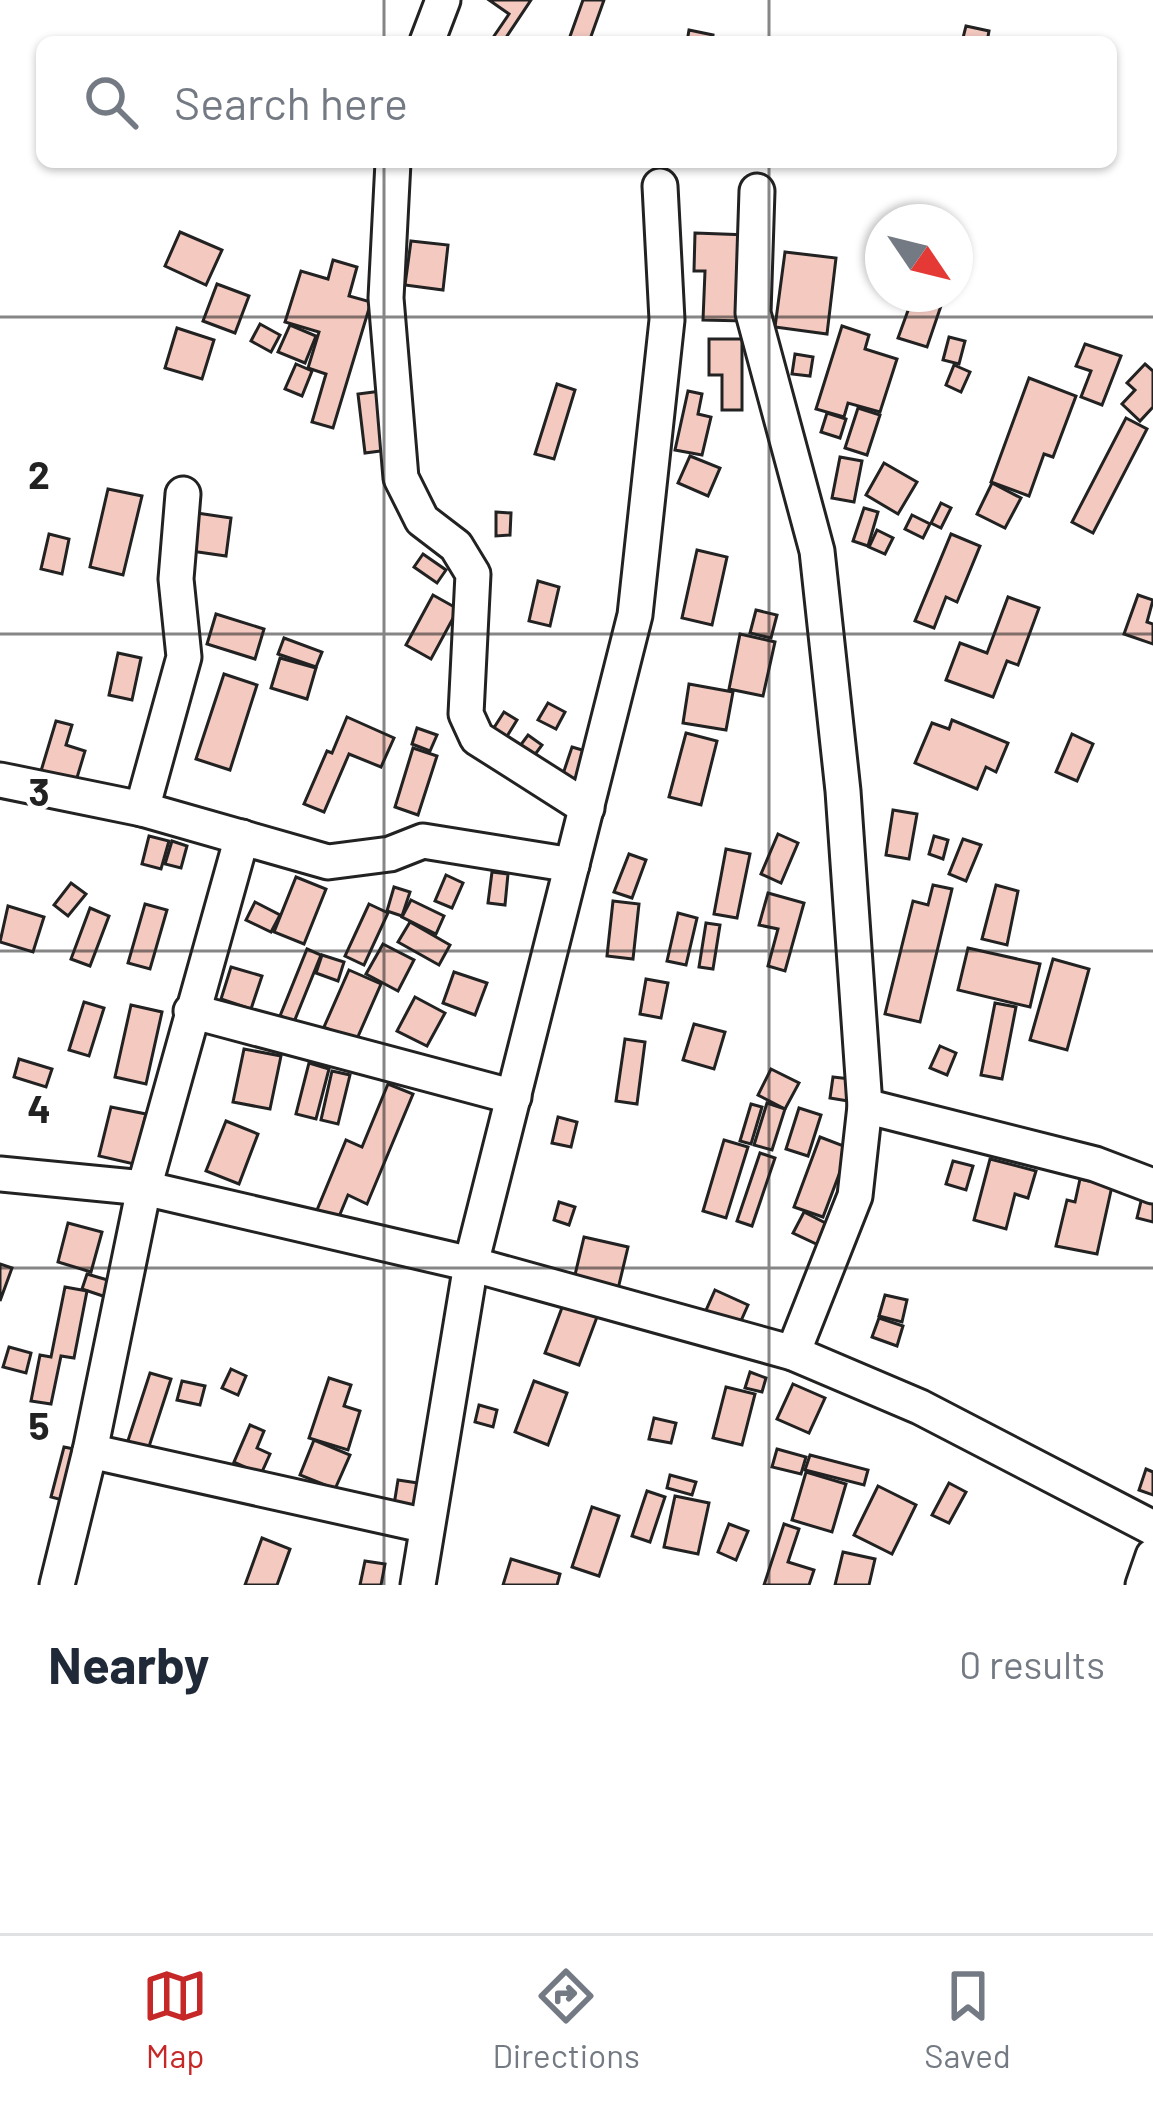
<!DOCTYPE html>
<html lang="en">
<head>
<meta charset="utf-8">
<style>
  body { margin:0; font-family:Barlow,sans-serif; background:#f2f2f3; color:#1f2937 }
  .compass { position:absolute; left:865px; top:204px; width:108px; height:108px; border-radius:50%; background:#fff; box-shadow:0 3px 9px #0004; rotate:125deg }
  .list { margin:0; padding:0; list-style:none }
  h2 { display:flex; justify-content:space-between; align-items:center; height:156px; margin:0; padding:0 48px; font-size:51px }
  h2 small { font-size:39px; font-weight:400; color:#747a83 }
  .icon { flex:none; width:66px; height:66px; fill:none; stroke:currentColor; stroke-width:2; stroke-linecap:round; stroke-linejoin:round }
  .map { position:relative; flex:none; width:1153px; height:1585px; overflow:hidden }
  .search { position:absolute; background:#fff; box-shadow:0 3px 9px #0004; left:36px; right:36px; top:36px; height:132px; display:flex; align-items:center; gap:30px; box-sizing:border-box; padding:0 42px; border-radius:18px; color:#747a83; font-size:45px }
  .sheet { height:348px; background:#fff }
  nav { display:flex; justify-content:space-around; align-items:center; box-sizing:border-box; height:168px; border-top:3px solid #e0e1e3; background:#fff; font-size:33px; color:#747a83 }
  nav a { display:grid; justify-items:center; gap:6px }
  nav .on { color:#c62828 }
  .map>svg:first-child { display:block }
  .building { fill:#f3c9c0; stroke:#222; stroke-width:3 }
  .lines { fill:none; stroke-linecap:round; stroke-linejoin:round }
  .minor-casing { stroke:#222; stroke-width:39 }
  .minor { stroke:#fff; stroke-width:33 }
  .grid { fill:none; stroke:#222; stroke-width:3; stroke-opacity:0.55 }
  .grid-label { font-size:39px; text-anchor:middle; font-weight:bold; fill:#222; stroke:#fff; stroke-width:9; stroke-linejoin:round; paint-order:stroke }
</style>
</head>
<body>
<div class="map">
<svg width="1153" height="1585" viewBox="0 0 1153 1585">
  <rect width="100%" height="100%" fill="#fff"/>
  <g class="building">
    <path d="M 489,0 L 531,0 L 503,42 L 490,42 L 509,14 Z"/>
    <path d="M 583,0 L 604,0 L 589,42 L 568,42 Z"/>
    <path d="M 966,26 L 989,31 L 987,42 L 962,42 Z"/>
    <path d="M 689,30 L 713,35 L 712,42 L 687,42 Z"/>
    <path d="M 180,232 L 222,250 L 206,285 L 165,266 Z"/>
    <path d="M 695,233 L 748,235 L 745,321 L 703,320 L 705,271 L 694,271 Z"/>
    <path d="M 411,241 L 448,245 L 443,290 L 405,285 Z"/>
    <path d="M 785,252 L 836,258 L 827,334 L 775,327 Z"/>
    <path d="M 333,260 L 357,267 L 349,296 L 371,302 L 333,428 L 312,422 L 326,374 L 308,368 L 319,332 L 285,322 L 301,271 L 328,279 Z"/>
    <path d="M 217,284 L 249,296 L 235,333 L 203,321 Z"/>
    <path d="M 914,294 L 945,294 L 927,347 L 898,338 Z"/>
    <path d="M 260,324 L 280,335 L 271,352 L 251,341 Z"/>
    <path d="M 290,325 L 316,336 L 305,363 L 278,352 Z"/>
    <path d="M 842,326 L 869,335 L 865,349 L 897,359 L 880,412 L 848,403 L 844,417 L 816,409 Z"/>
    <path d="M 177,328 L 214,340 L 202,379 L 165,368 Z"/>
    <path d="M 949,337 L 965,341 L 959,364 L 943,360 Z"/>
    <path d="M 709,339 L 742,339 L 742,410 L 722,410 L 722,375 L 709,375 Z"/>
    <path d="M 1085,344 L 1121,356 L 1102,405 L 1081,397 L 1091,371 L 1076,366 Z"/>
    <path d="M 795,354 L 813,357 L 810,376 L 792,374 Z"/>
    <path d="M 296,364 L 312,371 L 302,396 L 285,389 Z"/>
    <path d="M 1145,364 L 1153,371 L 1153,407 L 1140,421 L 1122,404 L 1135,390 L 1127,383 Z"/>
    <path d="M 954,365 L 970,372 L 961,392 L 946,385 Z"/>
    <path d="M 1029,378 L 1076,396 L 1053,457 L 1044,454 L 1029,496 L 991,482 Z"/>
    <path d="M 557,384 L 575,390 L 554,459 L 535,454 Z"/>
    <path d="M 389,390 L 396,449 L 365,453 L 358,394 Z"/>
    <path d="M 688,391 L 702,394 L 698,414 L 711,417 L 702,455 L 675,450 Z"/>
    <path d="M 858,408 L 880,415 L 867,455 L 845,448 Z"/>
    <path d="M 827,413 L 846,419 L 840,438 L 821,432 Z"/>
    <path d="M 1126,418 L 1147,429 L 1093,533 L 1072,522 Z"/>
    <path d="M 690,456 L 720,468 L 708,496 L 678,483 Z"/>
    <path d="M 840,457 L 862,461 L 854,502 L 832,498 Z"/>
    <path d="M 884,463 L 917,482 L 898,514 L 866,495 Z"/>
    <path d="M 992,483 L 1021,498 L 1005,528 L 977,514 Z"/>
    <path d="M 108,489 L 142,496 L 123,575 L 90,567 Z"/>
    <path d="M 941,503 L 951,508 L 941,528 L 931,523 Z"/>
    <path d="M 864,508 L 878,512 L 868,546 L 853,541 Z"/>
    <path d="M 496,512 L 511,513 L 510,535 L 496,536 Z"/>
    <path d="M 197,513 L 231,518 L 226,556 L 191,551 Z"/>
    <path d="M 912,515 L 930,524 L 923,538 L 905,529 Z"/>
    <path d="M 877,530 L 893,538 L 885,554 L 869,547 Z"/>
    <path d="M 49,534 L 69,539 L 62,574 L 41,569 Z"/>
    <path d="M 951,534 L 980,546 L 957,602 L 946,597 L 934,628 L 915,621 Z"/>
    <path d="M 697,550 L 727,557 L 712,625 L 682,618 Z"/>
    <path d="M 423,554 L 446,570 L 437,583 L 414,567 Z"/>
    <path d="M 538,581 L 559,587 L 550,626 L 529,621 Z"/>
    <path d="M 433,595 L 458,609 L 431,659 L 406,645 Z"/>
    <path d="M 1138,595 L 1153,600 L 1147,622 L 1153,624 L 1153,644 L 1124,634 Z"/>
    <path d="M 1008,597 L 1039,608 L 1018,665 L 1007,661 L 993,697 L 946,680 L 960,643 L 987,653 Z"/>
    <path d="M 756,610 L 777,615 L 771,638 L 750,633 Z"/>
    <path d="M 216,614 L 264,629 L 255,659 L 207,644 Z"/>
    <path d="M 740,634 L 775,642 L 763,696 L 729,689 Z"/>
    <path d="M 284,638 L 322,652 L 316,667 L 278,654 Z"/>
    <path d="M 118,653 L 141,658 L 132,700 L 109,695 Z"/>
    <path d="M 280,658 L 316,668 L 307,699 L 271,688 Z"/>
    <path d="M 224,674 L 257,685 L 230,770 L 196,759 Z"/>
    <path d="M 689,684 L 733,692 L 726,730 L 683,723 Z"/>
    <path d="M 548,703 L 565,712 L 556,729 L 538,720 Z"/>
    <path d="M 504,712 L 517,720 L 504,741 L 490,734 Z"/>
    <path d="M 347,717 L 394,738 L 381,767 L 349,754 L 324,812 L 304,804 L 327,751 L 332,753 Z"/>
    <path d="M 952,720 L 1008,743 L 996,772 L 986,767 L 977,789 L 915,763 L 932,723 L 949,729 Z"/>
    <path d="M 56,721 L 72,725 L 66,745 L 85,751 L 76,781 L 41,771 Z"/>
    <path d="M 417,728 L 437,735 L 430,751 L 412,744 Z"/>
    <path d="M 686,733 L 717,741 L 701,805 L 669,797 Z"/>
    <path d="M 1072,734 L 1093,744 L 1077,781 L 1056,772 Z"/>
    <path d="M 528,735 L 542,745 L 531,760 L 517,750 Z"/>
    <path d="M 572,747 L 589,752 L 578,785 L 561,780 Z"/>
    <path d="M 413,748 L 437,756 L 418,815 L 395,807 Z"/>
    <path d="M 893,810 L 917,814 L 909,859 L 886,855 Z"/>
    <path d="M 778,834 L 798,843 L 781,883 L 761,874 Z"/>
    <path d="M 149,836 L 169,841 L 161,869 L 142,864 Z"/>
    <path d="M 934,836 L 948,840 L 943,859 L 929,854 Z"/>
    <path d="M 963,839 L 981,845 L 966,881 L 949,874 Z"/>
    <path d="M 172,841 L 187,846 L 181,868 L 165,864 Z"/>
    <path d="M 726,849 L 750,854 L 737,918 L 714,914 Z"/>
    <path d="M 629,854 L 646,860 L 632,898 L 614,892 Z"/>
    <path d="M 492,872 L 508,874 L 505,905 L 488,903 Z"/>
    <path d="M 446,875 L 463,883 L 452,908 L 435,901 Z"/>
    <path d="M 296,877 L 326,889 L 304,944 L 274,932 Z"/>
    <path d="M 71,883 L 86,894 L 68,916 L 54,905 Z"/>
    <path d="M 933,885 L 952,889 L 920,1022 L 885,1014 L 913,901 L 928,905 Z"/>
    <path d="M 996,885 L 1018,891 L 1007,945 L 982,939 Z"/>
    <path d="M 394,887 L 410,892 L 402,916 L 387,911 Z"/>
    <path d="M 768,893 L 804,903 L 785,971 L 768,966 L 778,929 L 759,925 Z"/>
    <path d="M 411,900 L 444,916 L 436,934 L 402,917 Z"/>
    <path d="M 613,901 L 639,904 L 633,959 L 607,956 Z"/>
    <path d="M 255,902 L 280,915 L 271,932 L 246,920 Z"/>
    <path d="M 145,904 L 167,910 L 150,969 L 128,963 Z"/>
    <path d="M 369,904 L 388,913 L 364,965 L 345,956 Z"/>
    <path d="M 8,906 L 44,917 L 33,952 L 0,942 Z"/>
    <path d="M 90,908 L 109,916 L 90,966 L 71,959 Z"/>
    <path d="M 678,913 L 697,918 L 686,965 L 667,961 Z"/>
    <path d="M 410,922 L 450,945 L 439,965 L 398,942 Z"/>
    <path d="M 706,923 L 720,925 L 713,969 L 699,967 Z"/>
    <path d="M 383,944 L 414,960 L 398,991 L 366,974 Z"/>
    <path d="M 968,948 L 1040,964 L 1030,1007 L 958,990 Z"/>
    <path d="M 307,949 L 321,955 L 294,1022 L 280,1016 Z"/>
    <path d="M 322,955 L 344,962 L 338,981 L 316,973 Z"/>
    <path d="M 1053,959 L 1089,969 L 1067,1050 L 1030,1040 Z"/>
    <path d="M 231,967 L 262,976 L 251,1009 L 221,999 Z"/>
    <path d="M 349,970 L 381,984 L 356,1041 L 324,1027 Z"/>
    <path d="M 454,972 L 487,983 L 475,1015 L 443,1003 Z"/>
    <path d="M 646,979 L 668,983 L 661,1018 L 640,1014 Z"/>
    <path d="M 415,997 L 445,1013 L 427,1046 L 397,1031 Z"/>
    <path d="M 84,1002 L 104,1008 L 89,1056 L 69,1050 Z"/>
    <path d="M 995,1003 L 1016,1007 L 1002,1079 L 981,1075 Z"/>
    <path d="M 131,1005 L 162,1012 L 146,1084 L 115,1077 Z"/>
    <path d="M 694,1024 L 725,1032 L 714,1069 L 683,1060 Z"/>
    <path d="M 625,1039 L 645,1042 L 637,1104 L 616,1101 Z"/>
    <path d="M 940,1046 L 956,1053 L 947,1075 L 930,1068 Z"/>
    <path d="M 244,1049 L 281,1056 L 270,1109 L 233,1102 Z"/>
    <path d="M 19,1059 L 52,1069 L 46,1087 L 14,1077 Z"/>
    <path d="M 309,1063 L 329,1069 L 316,1119 L 296,1114 Z"/>
    <path d="M 771,1069 L 799,1083 L 785,1109 L 758,1095 Z"/>
    <path d="M 332,1071 L 350,1075 L 338,1124 L 321,1120 Z"/>
    <path d="M 833,1077 L 851,1079 L 848,1101 L 830,1098 Z"/>
    <path d="M 388,1084 L 413,1094 L 367,1204 L 348,1195 L 338,1219 L 317,1210 L 346,1140 L 362,1147 Z"/>
    <path d="M 767,1103 L 785,1109 L 772,1150 L 754,1145 Z"/>
    <path d="M 751,1104 L 762,1107 L 751,1144 L 740,1141 Z"/>
    <path d="M 111,1107 L 146,1114 L 134,1164 L 99,1156 Z"/>
    <path d="M 799,1108 L 821,1115 L 808,1156 L 786,1149 Z"/>
    <path d="M 558,1117 L 577,1122 L 571,1147 L 552,1143 Z"/>
    <path d="M 226,1121 L 258,1134 L 239,1184 L 206,1171 Z"/>
    <path d="M 820,1137 L 849,1148 L 823,1217 L 794,1207 Z"/>
    <path d="M 724,1140 L 748,1147 L 726,1218 L 703,1211 Z"/>
    <path d="M 760,1153 L 775,1158 L 752,1226 L 737,1221 Z"/>
    <path d="M 990,1159 L 1036,1171 L 1028,1198 L 1015,1194 L 1006,1229 L 974,1220 Z"/>
    <path d="M 953,1161 L 973,1166 L 966,1190 L 946,1184 Z"/>
    <path d="M 1080,1179 L 1112,1186 L 1097,1254 L 1056,1246 L 1067,1200 L 1075,1202 Z"/>
    <path d="M 1143,1193 L 1153,1196 L 1153,1222 L 1137,1218 Z"/>
    <path d="M 559,1202 L 575,1207 L 569,1225 L 554,1220 Z"/>
    <path d="M 804,1212 L 837,1229 L 827,1249 L 793,1233 Z"/>
    <path d="M 68,1223 L 102,1232 L 91,1272 L 58,1262 Z"/>
    <path d="M 584,1237 L 628,1247 L 618,1289 L 574,1279 Z"/>
    <path d="M 0,1264 L 12,1268 L 0,1301 Z"/>
    <path d="M 87,1274 L 118,1283 L 112,1299 L 82,1289 Z"/>
    <path d="M 65,1287 L 87,1291 L 74,1358 L 61,1356 L 51,1404 L 31,1401 L 40,1355 L 51,1357 Z"/>
    <path d="M 715,1290 L 748,1305 L 736,1332 L 703,1317 Z"/>
    <path d="M 885,1295 L 907,1300 L 902,1322 L 879,1316 Z"/>
    <path d="M 563,1305 L 597,1317 L 579,1365 L 545,1353 Z"/>
    <path d="M 879,1318 L 903,1326 L 897,1346 L 872,1337 Z"/>
    <path d="M 9,1347 L 31,1353 L 26,1373 L 3,1367 Z"/>
    <path d="M 231,1369 L 246,1376 L 238,1395 L 222,1388 Z"/>
    <path d="M 750,1372 L 766,1378 L 762,1392 L 745,1388 Z"/>
    <path d="M 150,1373 L 171,1379 L 144,1462 L 123,1456 Z"/>
    <path d="M 329,1378 L 351,1385 L 344,1406 L 360,1411 L 348,1450 L 309,1438 Z"/>
    <path d="M 182,1381 L 205,1386 L 200,1405 L 177,1400 Z"/>
    <path d="M 534,1381 L 567,1393 L 548,1445 L 515,1432 Z"/>
    <path d="M 793,1384 L 825,1398 L 809,1433 L 777,1419 Z"/>
    <path d="M 726,1387 L 755,1394 L 742,1445 L 713,1438 Z"/>
    <path d="M 479,1405 L 497,1410 L 493,1427 L 475,1422 Z"/>
    <path d="M 654,1418 L 676,1423 L 671,1443 L 649,1439 Z"/>
    <path d="M 250,1425 L 264,1431 L 257,1448 L 270,1454 L 261,1474 L 234,1462 Z"/>
    <path d="M 314,1440 L 350,1455 L 335,1489 L 300,1475 Z"/>
    <path d="M 64,1447 L 79,1450 L 66,1501 L 51,1497 Z"/>
    <path d="M 777,1449 L 806,1457 L 801,1474 L 772,1467 Z"/>
    <path d="M 810,1455 L 868,1470 L 864,1485 L 805,1470 Z"/>
    <path d="M 1146,1469 L 1153,1472 L 1153,1495 L 1139,1490 Z"/>
    <path d="M 806,1472 L 846,1484 L 832,1532 L 792,1520 Z"/>
    <path d="M 670,1475 L 696,1482 L 692,1495 L 667,1488 Z"/>
    <path d="M 398,1480 L 418,1483 L 412,1514 L 393,1511 Z"/>
    <path d="M 949,1483 L 966,1492 L 949,1523 L 932,1515 Z"/>
    <path d="M 878,1486 L 916,1505 L 892,1554 L 854,1535 Z"/>
    <path d="M 647,1491 L 665,1497 L 650,1542 L 632,1536 Z"/>
    <path d="M 675,1496 L 709,1503 L 698,1554 L 664,1547 Z"/>
    <path d="M 592,1507 L 619,1516 L 599,1576 L 572,1567 Z"/>
    <path d="M 729,1524 L 748,1531 L 736,1560 L 718,1552 Z"/>
    <path d="M 784,1524 L 799,1529 L 788,1562 L 814,1570 L 809,1585 L 764,1585 Z"/>
    <path d="M 262,1538 L 290,1549 L 277,1585 L 245,1585 Z"/>
    <path d="M 843,1552 L 875,1559 L 869,1585 L 835,1585 Z"/>
    <path d="M 511,1559 L 560,1574 L 557,1585 L 503,1585 Z"/>
    <path d="M 365,1561 L 385,1564 L 381,1585 L 360,1585 Z"/>
  </g>
  <g class="lines">
    <defs>
      <g id="minor">
        <path d="M 427,42 L 443,0"/>
        <path d="M 393,162 L 386,298 L 401,478 L 422,520 L 456,546 L 473,574 L 466,714 L 477,738 L 587,808"/>
        <path d="M 757,191 L 753,313 L 817,551 L 843,791 L 865,1106 L 855,1196 L 793,1353"/>
        <path d="M 0,780 L 142,809 L 328,862 L 390,854 L 423,841 L 572,865"/>
        <path d="M 142,809 L 184,657 L 176,579 L 183,494"/>
        <path d="M 191,1011 L 514,1097"/>
        <path d="M 865,1106 L 1095,1164 L 1153,1186"/>
        <path d="M 0,1174 L 144,1188 L 471,1264 L 793,1353 L 920,1407 L 1153,1528"/>
        <path d="M 90,1451 L 427,1526"/>
        <path d="M 57,1585 L 90,1451 L 144,1188 L 242,837"/>
        <path d="M 418,1585 L 471,1264 L 635,615 L 667,320 L 660,186"/>
        <path d="M 1143,1585 L 1153,1556"/>
      </g>
    </defs>
    <use href="#minor" class="minor-casing"/>
    <use href="#minor" class="minor"/>
  </g>
  <path class="grid" d="M 384,0 L 384,42M 769,0 L 769,42M 384,162 L 384,1585M 769,162 L 769,1585M 0,317 L 1153,317M 0,634 L 1153,634M 0,951 L 1153,951M 0,1268 L 1153,1268"/>
  <g class="grid-label">
    <text x="39" y="489">2</text>
    <text x="39" y="806">3</text>
    <text x="39" y="1123">4</text>
    <text x="39" y="1440">5</text>
  </g>
</svg>
<svg class="compass" viewBox="-18 -18 36 36"><path d="M0-13l5 13h-10z" fill="#e53935"/><path d="M0 13l5-13h-10z" fill="#747a83"/></svg>
<div class="search"><svg class="icon" aria-label="search" viewBox="0 0 24 24"><circle cx="10" cy="10" r="6"/><path d="M15 15l6 6"/></svg>Search here</div>
</div>
<section class="sheet">
<h2>Nearby<small>0 results</small></h2>
<ul class="list">
</ul>
</section>
<nav>
<a class="on"><svg class="icon" aria-label="map" viewBox="0 0 24 24"><path d="M3 6l6-2 6 2 6-2v14l-6 2-6-2-6 2zM9 4v14M15 6v14"/></svg>Map</a>
<a><svg class="icon" aria-label="directions" viewBox="0 0 24 24"><path d="M12 3l9 9-9 9-9-9zM9 14v-3h6M13 9l2 2-2 2"/></svg>Directions</a>
<a><svg class="icon" aria-label="saved" viewBox="0 0 24 24"><path d="M7 4h10v16l-5-4-5 4z"/></svg>Saved</a>
</nav>
</body>
</html>
